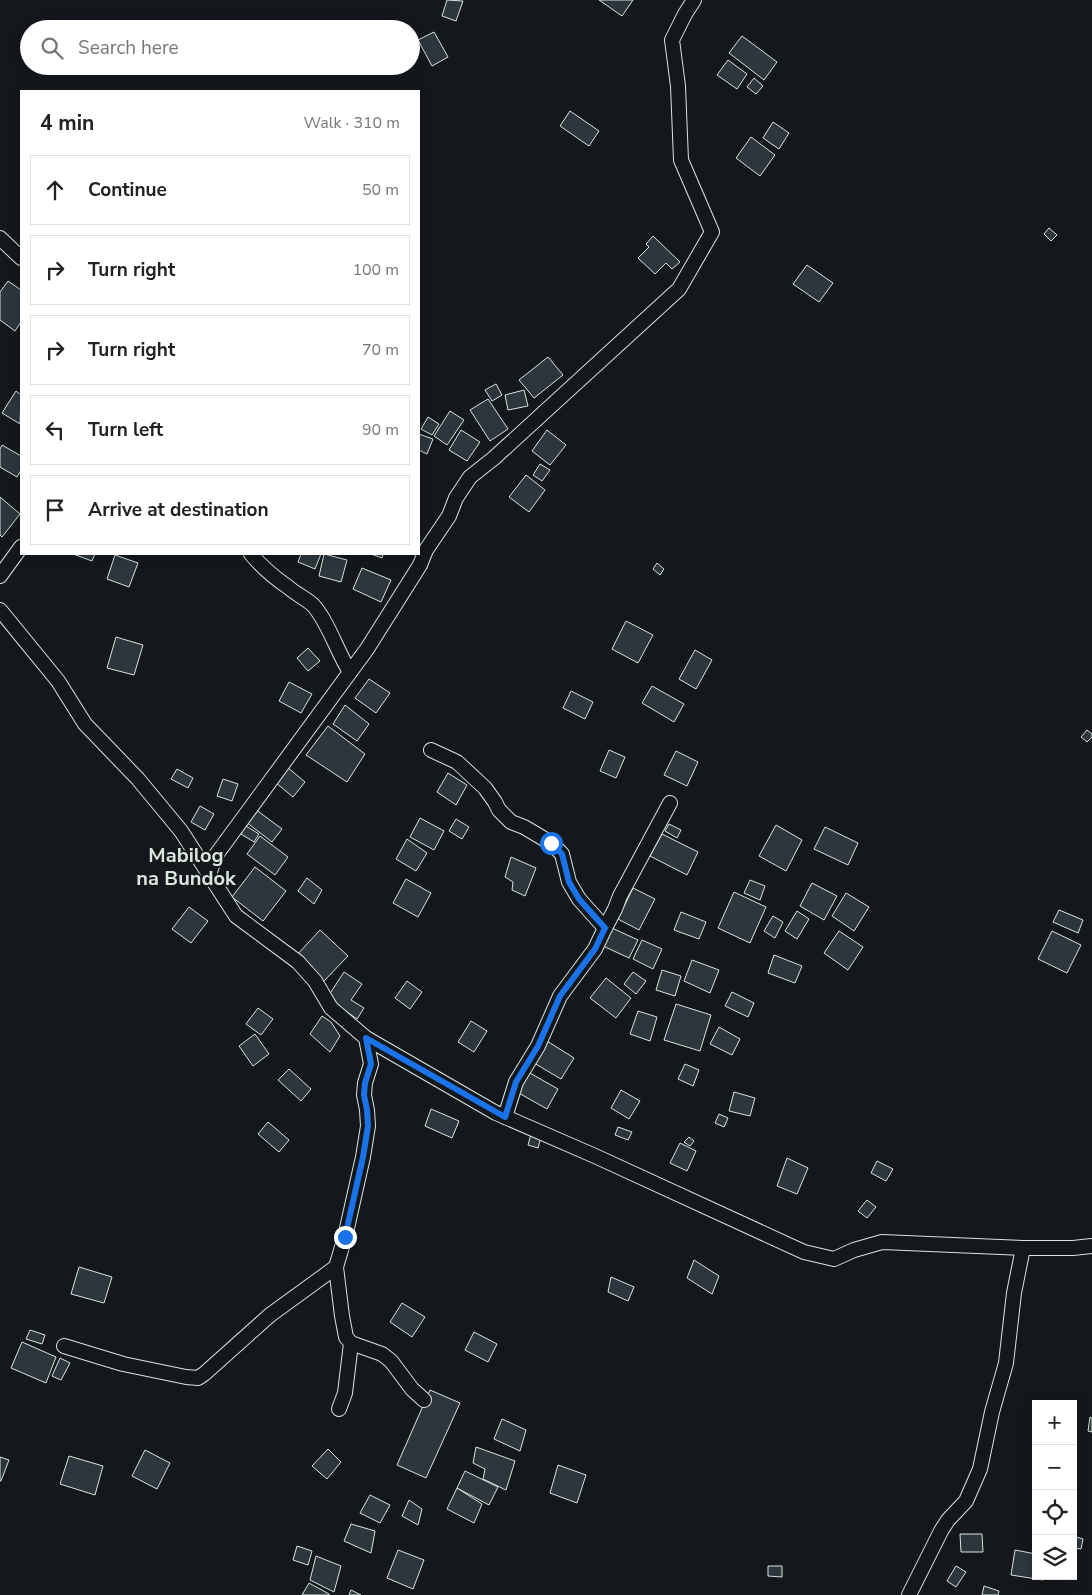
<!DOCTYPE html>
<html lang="en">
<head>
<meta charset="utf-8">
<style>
  body { margin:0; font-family:"Nunito Sans",sans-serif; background:#f2f2f2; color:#222 }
  .controls { position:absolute; right:15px; bottom:15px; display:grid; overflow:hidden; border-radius:0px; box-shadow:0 2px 12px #0003 }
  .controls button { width:45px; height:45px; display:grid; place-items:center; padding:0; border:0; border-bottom:1px solid #e0e0e0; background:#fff; color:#222; font:25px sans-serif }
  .stop { position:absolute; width:15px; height:15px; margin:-11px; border:4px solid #1a73e8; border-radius:50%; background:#fff }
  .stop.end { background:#1a73e8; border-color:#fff; box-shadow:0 1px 5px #0008 }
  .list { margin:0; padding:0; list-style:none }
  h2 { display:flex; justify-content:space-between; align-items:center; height:65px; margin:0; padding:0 20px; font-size:21px }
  h2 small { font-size:16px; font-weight:400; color:#767676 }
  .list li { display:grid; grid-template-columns:32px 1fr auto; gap:15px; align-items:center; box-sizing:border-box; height:70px; margin:0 10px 10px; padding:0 10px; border:1px solid #e0e0e0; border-radius:0px }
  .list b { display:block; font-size:19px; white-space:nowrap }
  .list em { font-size:16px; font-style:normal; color:#767676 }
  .icon { flex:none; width:28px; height:28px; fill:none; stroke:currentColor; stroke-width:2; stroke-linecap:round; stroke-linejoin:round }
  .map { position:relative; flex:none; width:1092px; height:1595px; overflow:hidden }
  .search { position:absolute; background:#fff; box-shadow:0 2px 12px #0003; left:20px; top:20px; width:400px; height:55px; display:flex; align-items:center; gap:12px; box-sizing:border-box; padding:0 18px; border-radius:28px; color:#767676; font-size:19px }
  .panel { position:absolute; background:#fff; box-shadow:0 2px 12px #0003; left:20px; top:90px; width:400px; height:465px; border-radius:0px }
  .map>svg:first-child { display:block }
  .building { fill:#2c363c; stroke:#d8e6dc }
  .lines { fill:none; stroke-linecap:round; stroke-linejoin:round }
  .minor-casing { stroke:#d8e6dc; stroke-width:16 }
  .minor { stroke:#14181c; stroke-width:14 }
  .route { stroke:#1a73e8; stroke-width:6 }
  .labels { text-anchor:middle; stroke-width:4; stroke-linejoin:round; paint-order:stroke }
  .quarter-label { font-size:20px; font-weight:bold; fill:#d8e6dc; stroke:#14181c }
</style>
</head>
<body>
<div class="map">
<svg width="1092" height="1595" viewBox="0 0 1092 1595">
  <rect width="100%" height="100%" fill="#14181c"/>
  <g class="building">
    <path d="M 447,0 L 463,1 L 456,21 L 442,16 Z"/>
    <path d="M 599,0 L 633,0 L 622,16 Z"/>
    <path d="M 434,32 L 448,57 L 432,66 L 418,40 Z"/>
    <path d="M 742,36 L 777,62 L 764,80 L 729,53 Z"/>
    <path d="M 728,60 L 747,74 L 737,89 L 717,75 Z"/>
    <path d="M 754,78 L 763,86 L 756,94 L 747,87 Z"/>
    <path d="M 570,111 L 599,131 L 589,146 L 560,126 Z"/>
    <path d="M 773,122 L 789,133 L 779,149 L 763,138 Z"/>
    <path d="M 751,137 L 775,155 L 760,176 L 736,158 Z"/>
    <path d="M 1049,228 L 1057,235 L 1051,241 L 1044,234 Z"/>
    <path d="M 653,236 L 680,262 L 672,269 L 666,263 L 655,274 L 638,258 L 649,247 L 646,244 Z"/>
    <path d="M 807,265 L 833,283 L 819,302 L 793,284 Z"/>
    <path d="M 8,281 L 21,290 L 21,322 L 15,331 L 0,320 L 0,292 Z"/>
    <path d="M 548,357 L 563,375 L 534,398 L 519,380 Z"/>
    <path d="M 496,384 L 502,395 L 492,401 L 485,390 Z"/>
    <path d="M 524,390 L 528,406 L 508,410 L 505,395 Z"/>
    <path d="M 16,391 L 21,395 L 20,424 L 2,413 Z"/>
    <path d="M 488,399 L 508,429 L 490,441 L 470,410 Z"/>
    <path d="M 450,411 L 464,420 L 447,445 L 434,436 Z"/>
    <path d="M 428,417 L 439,424 L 432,435 L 421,429 Z"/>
    <path d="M 461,430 L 480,442 L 467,461 L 449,450 Z"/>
    <path d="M 547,430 L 566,445 L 550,465 L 532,451 Z"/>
    <path d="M 419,434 L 433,439 L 427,454 L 419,450 Z"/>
    <path d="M 2,445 L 21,456 L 21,470 L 17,477 L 0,467 L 0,449 Z"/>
    <path d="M 540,464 L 550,470 L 542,481 L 533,475 Z"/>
    <path d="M 526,475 L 545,490 L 529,512 L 509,497 Z"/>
    <path d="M 0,497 L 20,514 L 2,537 L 0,535 Z"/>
    <path d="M 73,554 L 95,554 L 92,561 Z"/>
    <path d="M 301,554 L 321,554 L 315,569 L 298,562 Z"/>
    <path d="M 324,554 L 347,560 L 341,582 L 319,576 Z"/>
    <path d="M 371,554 L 383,554 L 382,558 Z"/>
    <path d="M 115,555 L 138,563 L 129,587 L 107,579 Z"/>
    <path d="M 657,563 L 664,569 L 660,575 L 653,569 Z"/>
    <path d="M 362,568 L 391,580 L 381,602 L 353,589 Z"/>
    <path d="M 626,621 L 653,635 L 638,663 L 612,649 Z"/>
    <path d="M 116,637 L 143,645 L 134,675 L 107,668 Z"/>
    <path d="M 308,648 L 320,661 L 308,671 L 297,658 Z"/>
    <path d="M 695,650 L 712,660 L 696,689 L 679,679 Z"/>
    <path d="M 369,679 L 390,693 L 376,713 L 355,698 Z"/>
    <path d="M 289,682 L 312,694 L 301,713 L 279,701 Z"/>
    <path d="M 652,686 L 684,704 L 674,722 L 642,703 Z"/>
    <path d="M 571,691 L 593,702 L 585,719 L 563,708 Z"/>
    <path d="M 345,705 L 369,724 L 357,741 L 333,724 Z"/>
    <path d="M 328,726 L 365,754 L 347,782 L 306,755 Z"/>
    <path d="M 1087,730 L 1092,734 L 1092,737 L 1087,742 L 1081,737 Z"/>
    <path d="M 609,750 L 625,757 L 616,778 L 600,771 Z"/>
    <path d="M 676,751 L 698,762 L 687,786 L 664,775 Z"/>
    <path d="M 287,767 L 305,782 L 293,797 L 275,782 Z"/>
    <path d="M 177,769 L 193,778 L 188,788 L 171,779 Z"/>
    <path d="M 448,773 L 467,785 L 456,805 L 437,792 Z"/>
    <path d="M 223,779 L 238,784 L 232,801 L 217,796 Z"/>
    <path d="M 200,806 L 214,814 L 205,830 L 191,822 Z"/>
    <path d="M 255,809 L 282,829 L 272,842 L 246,822 Z"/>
    <path d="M 420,818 L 444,831 L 434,850 L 410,837 Z"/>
    <path d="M 456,819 L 469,827 L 462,839 L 449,831 Z"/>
    <path d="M 669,824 L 681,830 L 677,838 L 665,831 Z"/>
    <path d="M 776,825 L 802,840 L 786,871 L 759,856 Z"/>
    <path d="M 246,826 L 259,834 L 254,842 L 241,834 Z"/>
    <path d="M 825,827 L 858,843 L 848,865 L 814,849 Z"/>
    <path d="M 662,834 L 698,852 L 687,875 L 650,856 Z"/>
    <path d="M 260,836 L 288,857 L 275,875 L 247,854 Z"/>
    <path d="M 407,839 L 427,853 L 416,871 L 396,859 Z"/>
    <path d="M 511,857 L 536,868 L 525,896 L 512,890 L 513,882 L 505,877 Z"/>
    <path d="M 255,867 L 286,891 L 263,921 L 232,897 Z"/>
    <path d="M 307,878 L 322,890 L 314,904 L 298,891 Z"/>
    <path d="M 406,879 L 431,893 L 418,917 L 393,903 Z"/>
    <path d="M 750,880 L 765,886 L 760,900 L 744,893 Z"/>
    <path d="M 812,883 L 837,896 L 824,920 L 800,906 Z"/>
    <path d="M 633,888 L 655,899 L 639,930 L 618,919 Z"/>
    <path d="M 734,892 L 766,907 L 750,943 L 718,928 Z"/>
    <path d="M 846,893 L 869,907 L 854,931 L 832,916 Z"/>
    <path d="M 189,907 L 208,921 L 191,943 L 172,929 Z"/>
    <path d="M 1059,910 L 1083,920 L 1078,933 L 1053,922 Z"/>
    <path d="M 797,911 L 809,919 L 797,939 L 785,931 Z"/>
    <path d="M 681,912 L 706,922 L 699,939 L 674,930 Z"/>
    <path d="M 773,916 L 783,922 L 775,938 L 764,931 Z"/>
    <path d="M 612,928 L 638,940 L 629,958 L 603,946 Z"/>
    <path d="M 320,930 L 348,956 L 323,982 L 296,956 Z"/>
    <path d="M 839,931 L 863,947 L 848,970 L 824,953 Z"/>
    <path d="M 1052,931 L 1081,945 L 1067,973 L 1038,959 Z"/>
    <path d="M 642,940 L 662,949 L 653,969 L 633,959 Z"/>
    <path d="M 774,955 L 802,966 L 795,983 L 768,973 Z"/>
    <path d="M 692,960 L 719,970 L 710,993 L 684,981 Z"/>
    <path d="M 662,970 L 681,976 L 675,996 L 656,990 Z"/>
    <path d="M 344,972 L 362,984 L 351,1000 L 364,1008 L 357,1019 L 327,998 Z"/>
    <path d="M 633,972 L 646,981 L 636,994 L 624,984 Z"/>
    <path d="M 606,978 L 631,998 L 616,1018 L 590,998 Z"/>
    <path d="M 407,981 L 422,992 L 410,1009 L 395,998 Z"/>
    <path d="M 732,992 L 754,1003 L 748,1017 L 725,1006 Z"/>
    <path d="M 676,1004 L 711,1015 L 700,1051 L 664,1040 Z"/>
    <path d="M 258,1008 L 273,1019 L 261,1035 L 246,1024 Z"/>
    <path d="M 638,1011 L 657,1017 L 650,1041 L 630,1034 Z"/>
    <path d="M 322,1016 L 331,1022 L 340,1036 L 330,1052 L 310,1034 Z"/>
    <path d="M 471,1021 L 487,1031 L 474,1052 L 458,1042 Z"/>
    <path d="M 719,1027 L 740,1039 L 732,1055 L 710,1044 Z"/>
    <path d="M 255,1034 L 269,1054 L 253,1066 L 239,1046 Z"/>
    <path d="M 547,1041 L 574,1058 L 561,1079 L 534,1063 Z"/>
    <path d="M 685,1064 L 699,1070 L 693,1086 L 678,1079 Z"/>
    <path d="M 289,1069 L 311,1089 L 301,1101 L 278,1080 Z"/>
    <path d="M 528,1072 L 558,1089 L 547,1109 L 517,1092 Z"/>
    <path d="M 621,1090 L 640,1101 L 629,1119 L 611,1108 Z"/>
    <path d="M 734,1092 L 755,1098 L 750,1116 L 729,1111 Z"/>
    <path d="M 431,1109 L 459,1121 L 452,1138 L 425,1126 Z"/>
    <path d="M 719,1114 L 728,1118 L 724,1127 L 715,1123 Z"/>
    <path d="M 268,1122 L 289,1140 L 279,1152 L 258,1134 Z"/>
    <path d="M 618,1127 L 632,1132 L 628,1140 L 615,1135 Z"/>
    <path d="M 531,1134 L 541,1137 L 538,1148 L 528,1145 Z"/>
    <path d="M 689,1137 L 694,1141 L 690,1146 L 684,1142 Z"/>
    <path d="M 680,1143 L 696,1151 L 687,1171 L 670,1163 Z"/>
    <path d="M 787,1158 L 808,1168 L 797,1194 L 777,1186 Z"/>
    <path d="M 877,1161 L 893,1169 L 886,1181 L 871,1173 Z"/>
    <path d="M 867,1200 L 876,1207 L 867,1218 L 858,1211 Z"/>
    <path d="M 694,1260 L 719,1276 L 712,1294 L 687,1278 Z"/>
    <path d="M 79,1267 L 112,1277 L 104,1303 L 71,1294 Z"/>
    <path d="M 611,1277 L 634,1287 L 628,1301 L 608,1292 Z"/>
    <path d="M 402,1303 L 425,1317 L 412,1337 L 390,1322 Z"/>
    <path d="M 30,1330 L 45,1335 L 42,1344 L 26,1339 Z"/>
    <path d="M 474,1332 L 497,1344 L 488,1362 L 465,1350 Z"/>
    <path d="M 22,1342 L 56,1357 L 46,1383 L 11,1368 Z"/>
    <path d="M 60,1358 L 70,1363 L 61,1380 L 52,1376 Z"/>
    <path d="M 430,1390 L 460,1403 L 426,1478 L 397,1465 Z"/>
    <path d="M 1090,1417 L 1092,1418 L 1092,1432 L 1088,1431 Z"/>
    <path d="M 502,1419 L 526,1430 L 520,1451 L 494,1439 Z"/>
    <path d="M 476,1447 L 515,1461 L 506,1490 L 483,1479 L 485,1469 L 473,1463 Z"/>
    <path d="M 328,1449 L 341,1462 L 327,1479 L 312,1466 Z"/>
    <path d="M 145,1450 L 170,1463 L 157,1489 L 132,1476 Z"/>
    <path d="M 69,1456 L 103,1466 L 95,1495 L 60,1484 Z"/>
    <path d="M 0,1457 L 9,1460 L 1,1481 L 0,1481 Z"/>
    <path d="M 558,1465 L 586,1475 L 577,1503 L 550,1493 Z"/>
    <path d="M 465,1471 L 498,1487 L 489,1505 L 457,1488 Z"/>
    <path d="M 457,1488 L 482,1504 L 474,1523 L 447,1509 Z"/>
    <path d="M 370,1495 L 390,1505 L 380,1523 L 360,1513 Z"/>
    <path d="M 409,1500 L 422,1509 L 418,1525 L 402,1516 Z"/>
    <path d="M 351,1524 L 375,1531 L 371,1553 L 344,1541 Z"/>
    <path d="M 960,1534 L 982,1534 L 983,1552 L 961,1552 Z"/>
    <path d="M 1073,1536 L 1083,1539 L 1081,1549 L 1073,1548 Z"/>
    <path d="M 297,1546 L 312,1551 L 308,1565 L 293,1560 Z"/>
    <path d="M 398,1550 L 424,1560 L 413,1589 L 387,1578 Z"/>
    <path d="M 1015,1550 L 1036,1554 L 1036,1576 L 1043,1576 L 1043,1580 L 1011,1575 Z"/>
    <path d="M 316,1556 L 341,1566 L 334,1592 L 310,1580 Z"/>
    <path d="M 768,1566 L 782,1566 L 782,1577 L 768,1576 Z"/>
    <path d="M 956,1566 L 966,1572 L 956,1587 L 947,1581 Z"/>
    <path d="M 309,1583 L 329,1594 L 329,1595 L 302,1595 Z"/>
    <path d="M 984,1586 L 999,1591 L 998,1595 L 982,1595 Z"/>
    <path d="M 351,1590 L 361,1595 L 349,1595 Z"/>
  </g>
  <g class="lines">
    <defs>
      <g id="minor">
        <path d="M 0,238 L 21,258"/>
        <path d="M 251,554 C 261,566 275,578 288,587 C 296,594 305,598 313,605 C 329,623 337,652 350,672"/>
        <path d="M 0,576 L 21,547"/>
        <path d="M 0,610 L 58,681 L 85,724 L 138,779 L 181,831 L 236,916 L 298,962 L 315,981 L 331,1008 L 366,1038 L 496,1113 L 595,1156 L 804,1252 L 834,1259 L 854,1250 L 882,1242 L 1023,1248 L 1073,1248 L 1092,1246"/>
        <path d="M 431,750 L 457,762 L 485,788 L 495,802 L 499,810 L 511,822 L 524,827 L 551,843 L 562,854 L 569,882 L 579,899 L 605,928 L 595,949 L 560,996 L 538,1046 L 516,1082 L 505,1117"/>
        <path d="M 209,874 L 216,855 L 367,649 L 420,565 L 426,550 L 449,516 L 456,498 L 470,477 L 494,458 L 679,289 L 712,232 L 681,160 L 678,86 L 672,40 L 685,14 L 694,0"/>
        <path d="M 605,928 L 615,909 L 620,896 L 670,803"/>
        <path d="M 366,1038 L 371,1064 L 365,1083 L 364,1095 L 367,1110 L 368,1126 L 363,1157 L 345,1237 L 336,1267 L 342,1316 L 346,1337 L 351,1343 L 382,1354 L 391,1361 L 412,1389 L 424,1400"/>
        <path d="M 64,1346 L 123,1364 L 186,1377 L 198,1378 L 204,1374 L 270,1315 L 336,1267"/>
        <path d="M 339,1409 L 345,1393 L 351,1343"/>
        <path d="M 909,1595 L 941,1531 L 948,1520 L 966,1501 L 980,1469 L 992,1412 L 1006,1363 L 1014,1293 L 1023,1248"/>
      </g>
    </defs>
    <use href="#minor" class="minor-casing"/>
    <use href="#minor" class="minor"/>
  </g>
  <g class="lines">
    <path class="route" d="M 345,1237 L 363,1157 L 368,1126 L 367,1110 L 364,1095 L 365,1083 L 371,1064 L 366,1038 L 505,1117 L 516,1082 L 538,1046 L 560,996 L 595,949 L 605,928 L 579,899 L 569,882 L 562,854 L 551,843"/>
  </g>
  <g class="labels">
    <g class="quarter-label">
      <text x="186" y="862">Mabilog<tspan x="186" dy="23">na Bundok</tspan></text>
    </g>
  </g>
</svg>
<div class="controls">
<button>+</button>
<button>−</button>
<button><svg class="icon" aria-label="locate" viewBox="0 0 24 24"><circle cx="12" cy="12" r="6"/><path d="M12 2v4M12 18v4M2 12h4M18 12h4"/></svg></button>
<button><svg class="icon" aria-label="layers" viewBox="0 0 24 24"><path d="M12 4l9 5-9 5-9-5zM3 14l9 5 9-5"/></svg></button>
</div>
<div class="stop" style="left:551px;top:843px"></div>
<div class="stop end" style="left:345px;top:1237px"></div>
<div class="search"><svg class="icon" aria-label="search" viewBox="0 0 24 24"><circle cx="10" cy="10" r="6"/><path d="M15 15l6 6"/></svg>Search here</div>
<section class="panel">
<h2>4 min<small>Walk · 310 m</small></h2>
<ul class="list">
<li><svg class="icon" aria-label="ahead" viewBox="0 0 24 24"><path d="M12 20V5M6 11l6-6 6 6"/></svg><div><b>Continue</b></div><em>50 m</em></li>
<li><svg class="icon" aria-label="right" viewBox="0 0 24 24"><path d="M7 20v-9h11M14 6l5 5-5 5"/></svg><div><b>Turn right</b></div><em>100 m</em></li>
<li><svg class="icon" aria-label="right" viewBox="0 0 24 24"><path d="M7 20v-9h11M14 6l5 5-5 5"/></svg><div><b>Turn right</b></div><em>70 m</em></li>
<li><svg class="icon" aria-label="left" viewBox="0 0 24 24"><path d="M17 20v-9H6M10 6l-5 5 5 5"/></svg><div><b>Turn left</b></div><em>90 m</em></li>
<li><svg class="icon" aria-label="arrive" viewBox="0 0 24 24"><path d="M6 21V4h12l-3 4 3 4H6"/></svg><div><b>Arrive at destination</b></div></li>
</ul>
</section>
</div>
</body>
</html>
